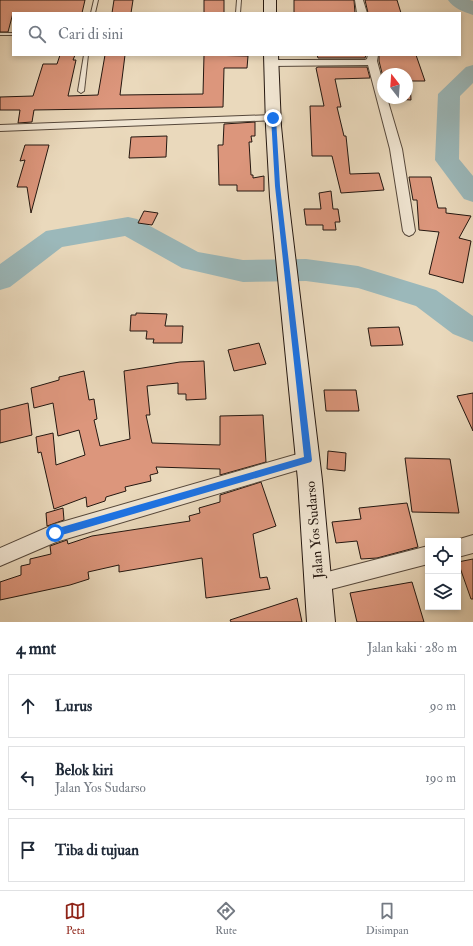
<!DOCTYPE html>
<html lang="id">
<head>
<meta charset="utf-8">
<style>
  body { margin:0; font-family:"IM FELL Double Pica",serif; background:#f6f6f7; color:#1f2937 }
  .controls { position:absolute; right:12px; bottom:12px; display:grid; overflow:hidden; border-radius:0px; box-shadow:0 2px 6px #0003 }
  .controls button { width:36px; height:36px; display:grid; place-items:center; padding:0; border:0; border-bottom:1px solid #e0e1e3; background:#fff; color:#1f2937; font:20px sans-serif }
  .compass { position:absolute; left:377px; top:68px; width:36px; height:36px; border-radius:50%; background:#fff; box-shadow:0 2px 6px #0003; rotate:343deg }
  .stop { position:absolute; width:12px; height:12px; margin:-9px; border:3px solid #1a73e8; border-radius:50%; background:#fff }
  .stop.end { background:#1a73e8; border-color:#fff; box-shadow:0 1px 4px #0008 }
  .list { margin:0; padding:0; list-style:none }
  h2 { display:flex; justify-content:space-between; align-items:center; height:52px; margin:0; padding:0 16px; font-size:17px }
  h2 small { font-size:13px; font-weight:400; color:#747a83 }
  .list li { display:grid; grid-template-columns:26px 1fr auto; gap:12px; align-items:center; box-sizing:border-box; height:64px; margin:0 8px 8px; padding:0 8px; border:1px solid #e0e1e3; border-radius:0px }
  .list b { display:block; font-size:15px; white-space:nowrap }
  .list p { margin:0; font-size:13px; white-space:nowrap; color:#747a83 }
  .list em { font-size:13px; font-style:normal; color:#747a83 }
  .icon { flex:none; width:22px; height:22px; fill:none; stroke:currentColor; stroke-width:2; stroke-linecap:round; stroke-linejoin:round }
  .map { position:relative; flex:none; width:473px; height:622px; overflow:hidden }
  .search { position:absolute; background:#fff; box-shadow:0 2px 6px #0003; left:12px; right:12px; top:12px; height:44px; display:flex; align-items:center; gap:10px; box-sizing:border-box; padding:0 14px; border-radius:0px; color:#747a83; font-size:15px }
  .sheet { height:268px; background:#fff }
  nav { display:flex; justify-content:space-around; align-items:center; box-sizing:border-box; height:56px; border-top:1px solid #e0e1e3; background:#fff; font-size:11px; color:#747a83 }
  nav a { display:grid; justify-items:center; gap:2px }
  nav .on { color:#8f2418 }
  .map>svg:first-child { display:block }
  .lines { fill:none; stroke-linecap:round; stroke-linejoin:round }
  .river { fill:#9bb8ba; fill-rule:evenodd }
  .building { fill:#dc967c; stroke:#241710 }
  .lane-casing { stroke:#56483b; stroke-width:2 }
  .street-casing { stroke:#56483b; stroke-width:2 }
  .secondary-casing { stroke:#241710; stroke-width:2 }
  .lane { fill:#f1e6d3; fill-rule:evenodd }
  .street { fill:#f1e6d3; fill-rule:evenodd }
  .secondary { fill:#f1e6d3; fill-rule:evenodd }
  .route { fill:#1a73e8 }
  .labels { text-anchor:middle; stroke-width:3; stroke-linejoin:round; paint-order:stroke }
  .street-label { font-size:14px; fill:#241710; stroke:#f1e6d3 }
</style>
</head>
<body>
<div class="map">
<svg width="473" height="622" viewBox="0 0 473 622">
  <rect width="100%" height="100%" fill="#ead9bc"/>
  <filter id="stains"><feTurbulence type="fractalNoise" baseFrequency=".005" numOctaves="4"/><feColorMatrix values="0 0 0 0 .2 0 0 0 0 .09 0 0 0 0 .02 0 0 0 .5 -.17"/></filter>
  <radialGradient id="worn" r=".72"><stop offset=".6" stop-color="#630" stop-opacity="0"/><stop offset="1" stop-color="#630" stop-opacity=".3"/></radialGradient>
  <g class="lines">
    <g class="river">
      <path d="M 448,0 L 470,0 L 473,1 L 473,15 C 464,12 453,8 448,0 Z"/>
      <path d="M 473,65 L 473,83 L 460,96 L 459,159 L 473,176 L 473,202 L 464,199 L 435,160 L 438,94 L 466,67 Z"/>
      <path d="M 128,217 L 137,219 L 198,252 L 243,260 L 306,259 L 358,266 L 436,290 L 473,316 L 473,342 L 453,334 L 416,306 L 358,288 L 306,281 L 243,282 L 182,268 L 125,236 L 62,247 L 10,287 L 0,290 L 0,264 L 46,231 Z"/>
    </g>
  </g>
  <g class="building">
    <path d="M 0,0 L 85,0 L 82,13 L 13,13 L 8,32 L 0,32 Z"/>
    <path d="M 114,0 L 133,0 L 131,13 L 112,13 Z"/>
    <rect x="204" y="0" width="20" height="13"/>
    <path d="M 294,0 L 354,0 L 355,13 L 294,13 Z"/>
    <path d="M 365,0 L 397,0 L 401,13 L 368,13 Z"/>
    <path d="M 60,55 L 75,55 L 73,60 L 76,60 L 68,96 L 98,95 L 105,55 L 125,55 L 120,95 L 203,94 L 204,55 L 248,56 L 247,68 L 224,68 L 223,107 L 34,110 L 32,122 L 18,123 L 20,110 L 0,110 L 0,97 L 33,96 L 43,64 L 57,64 Z"/>
    <path d="M 317,55 L 366,55 L 365,58 L 318,58 Z"/>
    <path d="M 379,55 L 416,55 L 425,81 L 410,81 L 411,100 L 393,99 L 407,98 L 407,74 L 383,74 L 383,77 L 379,61 Z"/>
    <path d="M 318,67 L 367,67 L 370,78 L 335,79 L 341,107 L 337,107 L 344,136 L 346,136 L 350,174 L 379,173 L 384,190 L 341,193 L 332,156 L 312,156 L 310,106 L 324,106 L 316,68 Z"/>
    <path d="M 255,122 L 255,136 L 251,136 L 252,142 L 249,142 L 251,175 L 253,175 L 253,178 L 264,176 L 264,191 L 237,191 L 237,185 L 219,185 L 218,145 L 223,145 L 224,124 Z"/>
    <path d="M 167,136 L 166,157 L 129,158 L 131,137 Z"/>
    <path d="M 25,145 L 49,145 L 31,213 L 27,187 L 17,187 L 25,160 L 20,161 Z"/>
    <path d="M 409,177 L 431,177 L 438,208 L 446,208 L 446,213 L 471,216 L 459,238 L 471,241 L 463,283 L 429,274 L 439,232 L 419,230 L 417,200 L 413,200 Z"/>
    <path d="M 331,191 L 333,209 L 338,209 L 340,222 L 335,222 L 336,230 L 323,230 L 323,225 L 306,225 L 304,209 L 321,209 L 319,193 Z"/>
    <path d="M 144,211 L 158,213 L 152,225 L 138,223 Z"/>
    <path d="M 136,313 L 167,314 L 165,326 L 183,326 L 182,343 L 153,343 L 154,339 L 146,339 L 147,331 L 130,331 L 131,315 L 136,315 Z"/>
    <path d="M 399,327 L 403,345 L 371,346 L 368,328 Z"/>
    <path d="M 259,343 L 266,364 L 234,371 L 228,350 Z"/>
    <path d="M 204,361 L 206,399 L 186,400 L 186,394 L 178,394 L 178,383 L 147,386 L 150,415 L 146,415 L 152,443 L 220,445 L 220,416 L 263,415 L 266,462 L 220,475 L 220,469 L 156,467 L 158,473 L 150,475 L 151,481 L 125,487 L 126,491 L 106,497 L 105,501 L 87,507 L 86,497 L 54,509 L 41,452 L 38,453 L 36,437 L 53,433 L 56,465 L 85,455 L 79,430 L 58,436 L 53,403 L 34,408 L 31,388 L 59,380 L 59,377 L 84,371 L 89,400 L 94,399 L 97,419 L 94,420 L 100,446 L 130,439 L 124,371 L 180,362 Z"/>
    <path d="M 324,390 L 356,390 L 359,411 L 326,411 Z"/>
    <path d="M 473,393 L 473,431 L 457,396 Z"/>
    <path d="M 28,403 L 32,435 L 0,443 L 0,410 Z"/>
    <path d="M 328,451 L 346,453 L 345,471 L 327,469 Z"/>
    <path d="M 405,458 L 450,459 L 459,513 L 412,512 Z"/>
    <path d="M 261,482 L 276,526 L 253,534 L 260,578 L 267,577 L 270,589 L 206,598 L 202,558 L 119,572 L 119,565 L 88,572 L 89,579 L 70,585 L 0,600 L 0,582 L 21,575 L 21,566 L 30,564 L 30,559 L 51,554 L 50,546 L 67,540 L 68,544 L 92,536 L 190,521 L 189,516 L 200,513 L 199,508 L 220,502 L 220,495 Z"/>
    <path d="M 407,503 L 418,547 L 377,558 L 361,559 L 357,541 L 336,543 L 332,522 L 361,519 L 359,508 Z"/>
    <path d="M 63,508 L 64,520 L 47,526 L 46,513 Z"/>
    <path d="M 473,559 L 473,599 L 471,599 L 458,562 Z"/>
    <path d="M 412,582 L 424,622 L 357,622 L 350,593 Z"/>
    <path d="M 297,598 L 302,622 L 231,622 L 230,620 Z"/>
  </g>
  <g class="lines">
    <defs>
      <g id="lane">
        <path d="M 94,0 L 98,0 L 95,13 L 91,13 Z"/>
        <path d="M 237,0 L 241,0 L 240,13 L 236,13 Z"/>
        <rect x="0" y="33" width="13" height="2"/>
        <path d="M 84,55 L 88,55 L 84,91 L 81,93 L 78,91 Z"/>
      </g>
      <g id="street">
        <path d="M 355,0 L 363,0 L 367,13 L 357,13 Z"/>
        <path d="M 368,55 L 378,55 L 377,61 L 383,83 L 383,98 L 387,98 L 402,149 L 415,231 L 413,234 L 409,236 L 405,234 L 403,231 L 390,149 L 368,65 L 271,66 L 266,63 L 271,60 L 365,60 L 367,59 Z"/>
        <path d="M 273,115 L 277,116 L 278,118 L 277,120 L 0,131 L 0,125 Z"/>
        <path d="M 308,451 L 314,453 L 316,459 L 314,465 L 308,467 L 56,542 L 0,566 L 0,548 L 55,524 Z"/>
        <path d="M 473,535 L 473,553 L 458,557 L 458,541 L 453,541 Z"/>
        <path d="M 428,546 L 428,564 L 320,592 L 313,590 L 311,583 L 313,576 L 320,574 Z"/>
      </g>
      <g id="secondary">
        <rect x="264" y="0" width="12" height="13"/>
        <path d="M 264,55 L 278,55 L 281,126 L 288,197 L 322,480 L 335,622 L 307,622 L 298,480 L 270,197 L 266,126 Z"/>
      </g>
    </defs>
    <use href="#lane" class="lane-casing"/>
    <use href="#street" class="street-casing"/>
    <use href="#secondary" class="secondary-casing"/>
    <use href="#lane" class="lane"/>
    <use href="#street" class="street"/>
    <use href="#secondary" class="secondary"/>
  </g>
  <path class="route" d="M 271,117 L 276,118 L 280,186 L 312,460 L 311,462 L 55,537 L 52,536 L 50,533 L 52,530 L 55,529 L 304,457 L 275,186 Z"/>
  <g class="labels">
    <g class="street-label">
      <text transform="translate(314 530) rotate(-95)" y="5">Jalan Yos Sudarso</text>
    </g>
  </g>
  <rect width="100%" height="100%" filter="url(#stains)"/>
  <rect width="100%" height="100%" fill="url(#worn)"/>
</svg>
<div class="controls">
<button><svg class="icon" aria-label="locate" viewBox="0 0 24 24"><circle cx="12" cy="12" r="6"/><path d="M12 2v4M12 18v4M2 12h4M18 12h4"/></svg></button>
<button><svg class="icon" aria-label="layers" viewBox="0 0 24 24"><path d="M12 4l9 5-9 5-9-5zM3 14l9 5 9-5"/></svg></button>
</div>
<svg class="compass" viewBox="-18 -18 36 36"><path d="M0-13l5 13h-10z" fill="#e53935"/><path d="M0 13l5-13h-10z" fill="#747a83"/></svg>
<div class="stop" style="left:55px;top:533px"></div>
<div class="stop end" style="left:273px;top:118px"></div>
<div class="search"><svg class="icon" aria-label="search" viewBox="0 0 24 24"><circle cx="10" cy="10" r="6"/><path d="M15 15l6 6"/></svg>Cari di sini</div>
</div>
<section class="sheet">
<h2>4 mnt<small>Jalan kaki · 280 m</small></h2>
<ul class="list">
<li><svg class="icon" aria-label="ahead" viewBox="0 0 24 24"><path d="M12 20V5M6 11l6-6 6 6"/></svg><div><b>Lurus</b></div><em>90 m</em></li>
<li><svg class="icon" aria-label="left" viewBox="0 0 24 24"><path d="M17 20v-9H6M10 6l-5 5 5 5"/></svg><div><b>Belok kiri</b><p>Jalan Yos Sudarso</p></div><em>190 m</em></li>
<li><svg class="icon" aria-label="arrive" viewBox="0 0 24 24"><path d="M6 21V4h12l-3 4 3 4H6"/></svg><div><b>Tiba di tujuan</b></div></li>
</ul>
</section>
<nav>
<a class="on"><svg class="icon" aria-label="map" viewBox="0 0 24 24"><path d="M3 6l6-2 6 2 6-2v14l-6 2-6-2-6 2zM9 4v14M15 6v14"/></svg>Peta</a>
<a><svg class="icon" aria-label="directions" viewBox="0 0 24 24"><path d="M12 3l9 9-9 9-9-9zM9 14v-3h6M13 9l2 2-2 2"/></svg>Rute</a>
<a><svg class="icon" aria-label="saved" viewBox="0 0 24 24"><path d="M7 4h10v16l-5-4-5 4z"/></svg>Disimpan</a>
</nav>
</body>
</html>
